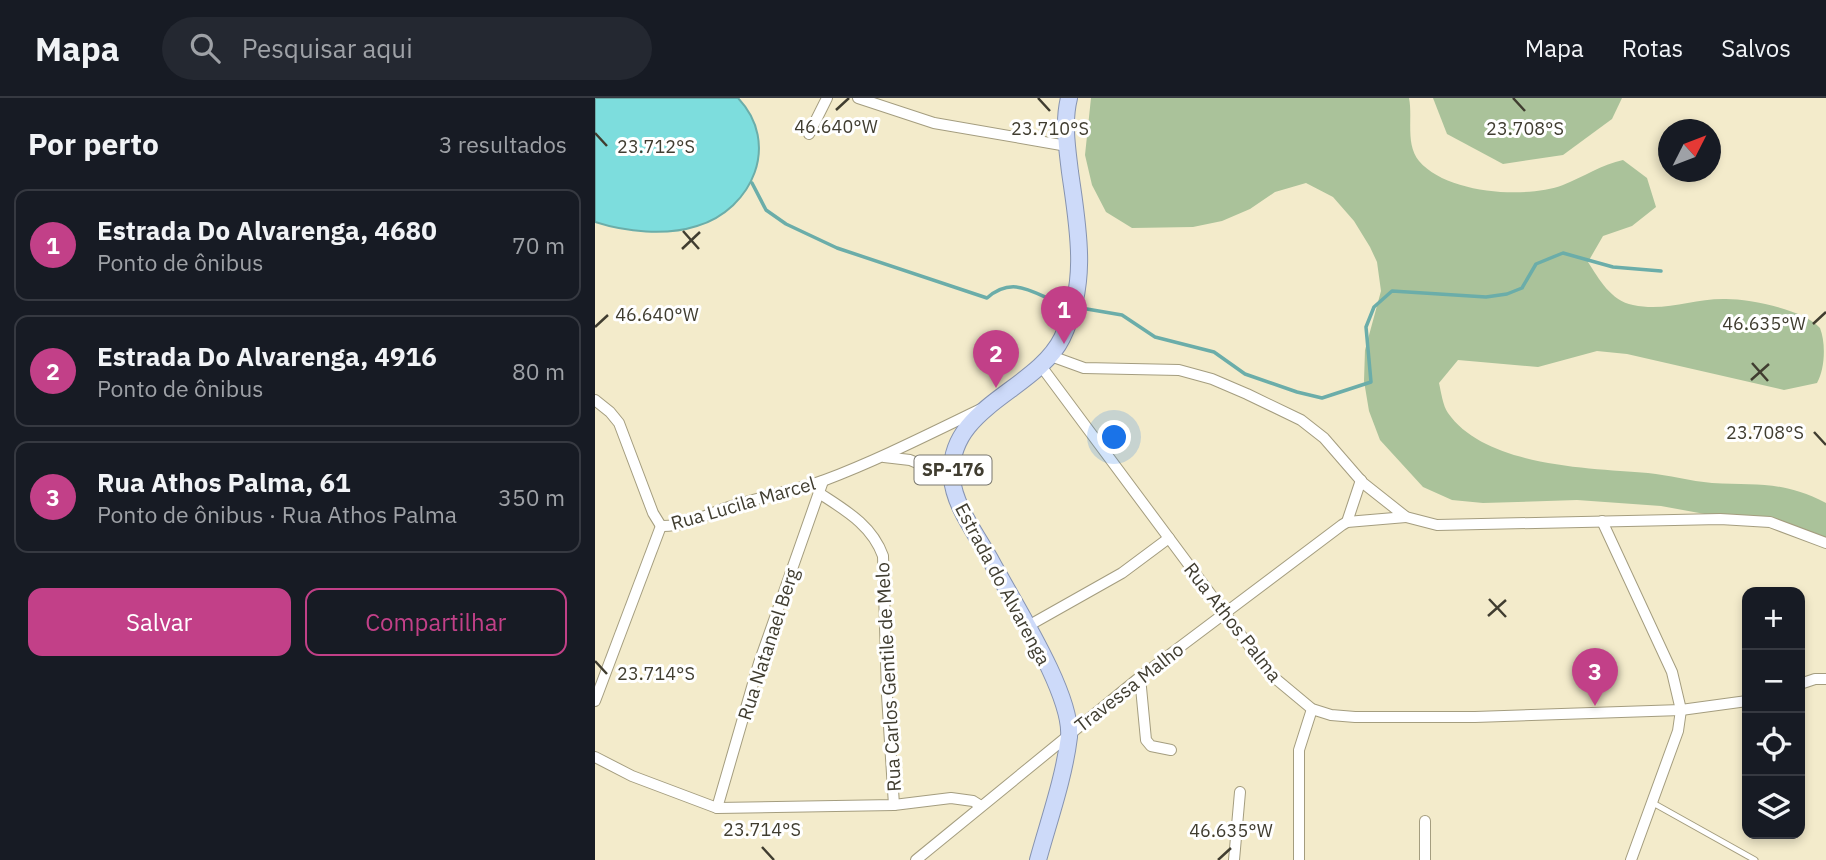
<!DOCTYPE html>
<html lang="pt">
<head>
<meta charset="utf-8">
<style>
  body { margin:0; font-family:"IBM Plex Sans",sans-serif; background:#242831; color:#f1f3f6 }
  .controls { position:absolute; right:21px; bottom:21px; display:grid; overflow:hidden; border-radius:14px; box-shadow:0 4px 10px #0003 }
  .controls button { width:63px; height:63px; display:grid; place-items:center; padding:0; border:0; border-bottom:2px solid #363941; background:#171b24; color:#f1f3f6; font:35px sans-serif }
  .compass { position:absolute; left:1063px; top:21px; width:63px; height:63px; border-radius:50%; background:#171b24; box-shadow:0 4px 10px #0003; rotate:48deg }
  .you { position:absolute; left:520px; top:340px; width:24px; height:24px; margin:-18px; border:5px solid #fff; border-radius:50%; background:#1a73e8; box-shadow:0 0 0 10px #1a73e833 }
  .badge { display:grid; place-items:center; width:46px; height:46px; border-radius:50%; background:#c24088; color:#fff; font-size:23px; font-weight:700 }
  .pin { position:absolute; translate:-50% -58px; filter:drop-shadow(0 2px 4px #0008) }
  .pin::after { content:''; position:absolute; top:37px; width:24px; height:21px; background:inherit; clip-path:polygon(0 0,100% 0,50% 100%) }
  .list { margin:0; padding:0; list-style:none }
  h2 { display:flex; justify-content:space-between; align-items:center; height:91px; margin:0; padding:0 28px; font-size:30px }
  h2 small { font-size:23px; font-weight:400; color:#9ea1a6 }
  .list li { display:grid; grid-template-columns:46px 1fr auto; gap:21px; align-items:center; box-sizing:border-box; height:112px; margin:0 14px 14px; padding:0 14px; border:2px solid #363941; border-radius:14px }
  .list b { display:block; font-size:26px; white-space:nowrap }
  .list p { margin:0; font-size:23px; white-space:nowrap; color:#9ea1a6 }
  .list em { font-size:23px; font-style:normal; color:#9ea1a6 }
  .actions { display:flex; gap:14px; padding:21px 28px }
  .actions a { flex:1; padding:16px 0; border:2px solid #c24088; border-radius:14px; text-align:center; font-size:24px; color:#c24088 }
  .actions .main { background:#c24088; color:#fff }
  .icon { flex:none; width:38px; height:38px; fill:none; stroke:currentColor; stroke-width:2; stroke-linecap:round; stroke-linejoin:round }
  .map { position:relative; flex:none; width:1231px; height:762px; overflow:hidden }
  header { display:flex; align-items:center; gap:42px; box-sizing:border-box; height:98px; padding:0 35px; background:#171b24; border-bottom:2px solid #363941 }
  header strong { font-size:33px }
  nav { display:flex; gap:38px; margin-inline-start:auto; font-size:24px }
  .search { width:490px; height:63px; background:#242831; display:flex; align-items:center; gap:18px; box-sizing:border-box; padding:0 24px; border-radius:38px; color:#9ea1a6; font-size:26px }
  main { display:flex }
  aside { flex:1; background:#171b24 }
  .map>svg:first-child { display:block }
  .green { fill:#aac29a }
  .water { fill:#7ddddd; stroke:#6bada9; stroke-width:2 }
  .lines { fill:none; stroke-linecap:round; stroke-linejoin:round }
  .stream { stroke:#6bada9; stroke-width:3.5 }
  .lane-casing { stroke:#a49d7f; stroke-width:7 }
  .street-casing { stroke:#a49d7f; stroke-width:12 }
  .primary-casing { stroke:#8693b0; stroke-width:18 }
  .lane { stroke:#fff; stroke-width:5 }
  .street { stroke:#fff; stroke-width:10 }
  .primary { stroke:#cddaf9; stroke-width:16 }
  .ticks { fill:none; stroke:#403d30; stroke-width:2.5 }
  .labels { text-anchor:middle; stroke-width:6; stroke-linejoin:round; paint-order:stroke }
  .shield { fill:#fff; stroke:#79776e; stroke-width:2 }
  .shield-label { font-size:18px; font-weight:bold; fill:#403d30 }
  .street-label { font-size:19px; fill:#403d30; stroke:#fff }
  .ticks-label { font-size:18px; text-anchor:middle; fill:#403d30; stroke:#fff; stroke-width:6; stroke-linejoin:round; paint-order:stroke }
</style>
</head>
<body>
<header>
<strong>Mapa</strong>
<div class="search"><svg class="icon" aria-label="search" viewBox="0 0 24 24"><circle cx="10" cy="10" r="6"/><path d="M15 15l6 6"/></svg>Pesquisar aqui</div>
<nav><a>Mapa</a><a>Rotas</a><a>Salvos</a></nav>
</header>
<main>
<aside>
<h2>Por perto<small>3 resultados</small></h2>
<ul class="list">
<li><span class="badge">1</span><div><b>Estrada Do Alvarenga, 4680</b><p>Ponto de ônibus</p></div><em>70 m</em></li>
<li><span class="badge">2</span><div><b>Estrada Do Alvarenga, 4916</b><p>Ponto de ônibus</p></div><em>80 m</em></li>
<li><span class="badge">3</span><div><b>Rua Athos Palma, 61</b><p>Ponto de ônibus · Rua Athos Palma</p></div><em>350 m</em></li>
</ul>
<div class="actions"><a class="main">Salvar</a><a>Compartilhar</a></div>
</aside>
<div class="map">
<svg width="1231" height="762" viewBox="0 0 1231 762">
  <rect width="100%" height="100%" fill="#f3ebcb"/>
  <g class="green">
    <path d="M 496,0 L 814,0 C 818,19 810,46 824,63 C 852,96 931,101 968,87 C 988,79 1008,66 1028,62 L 1052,80 L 1061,109 L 1037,128 L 1008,138 L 993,164 C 1004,181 1016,203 1038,207 C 1070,214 1097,201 1128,201 C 1152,200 1210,212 1225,230 C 1231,245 1230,271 1222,285 L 1189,292 L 1032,256 L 1002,253 L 943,269 L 863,262 L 844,285 C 846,294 848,308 853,315 C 891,369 994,370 1053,375 C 1074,377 1095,383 1117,385 C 1164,388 1186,382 1231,405 L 1231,443 L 1159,425 L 1066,408 L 982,402 L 888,405 L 857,402 L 828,389 L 785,342 L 774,313 L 769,283 L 770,252 L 786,193 L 782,164 L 775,149 L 759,123 L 738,99 L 711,85 L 680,94 L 655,111 L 627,123 L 598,129 L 537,130 L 511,114 L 497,87 L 490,57 Z"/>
    <path d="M 838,0 L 1027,0 L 1017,21 L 968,57 L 908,66 L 852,36 Z"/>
  </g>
  <path class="water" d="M 0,0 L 143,0 C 186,45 158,111 102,128 C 71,138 31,134 0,124 Z"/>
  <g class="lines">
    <g class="stream">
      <path d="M 157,85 L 171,112 L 191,126 L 242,150 L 392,200 C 416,179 434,192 459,203"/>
      <path d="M 486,210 L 527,217 L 560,239 L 619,254 L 650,276 L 702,294 L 727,300 L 776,284 L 771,229 L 779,209 L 797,193 L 891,199 L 912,196 L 927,190 L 941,166 L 968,155 L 1018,169 L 1066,173"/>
    </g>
    <defs>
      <path id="lane" d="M 1058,705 L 1160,762"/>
      <g id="street">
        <path d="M 263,0 L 339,25 L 472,48"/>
        <path d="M 214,36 L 232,0"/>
        <path d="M 456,258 L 489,270 L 584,272 L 617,281 L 652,296 L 706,322 L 729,340 L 768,385 L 811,419 L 842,427 L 1125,421 L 1175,424 L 1231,445"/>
        <path d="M 446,268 L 675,576 L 717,611 L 736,617 L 760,619 L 880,619 L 1086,612 L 1152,603"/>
        <path d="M 0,302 L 15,314 L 24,325 L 58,415 L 66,428 C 91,429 114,415 137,408 C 168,398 200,393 230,382 C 283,362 334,336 386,311"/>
        <path d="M 289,359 L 315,362 L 357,380"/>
        <path d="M 224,395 C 250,412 277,427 288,458 L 292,597 L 299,707"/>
        <path d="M 1007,423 L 1077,574 L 1086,612 L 1083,633 L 1036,762"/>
        <path d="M 752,424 L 766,382"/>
        <path d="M 433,528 L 527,475 L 574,440"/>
        <path d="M 545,579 L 551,642 L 556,648 L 576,652"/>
        <path d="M 1205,586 L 1220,581 L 1231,581"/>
        <path d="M 0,603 L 66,428"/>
        <path d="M 0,659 L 37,678 L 122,710 L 299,707 L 356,700 L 378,703 L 386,708"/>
        <path d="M 122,710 L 164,565 L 228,383"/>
        <path d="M 830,723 L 830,762"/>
        <path d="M 321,762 L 545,579 L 747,427 L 752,424 L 811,419"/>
        <path d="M 639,762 L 645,694"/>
        <path d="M 704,762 L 704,652 L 717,611"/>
      </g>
      <path id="primary" d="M 443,762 C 454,722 469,680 474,639 C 478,596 416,501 395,461 C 382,437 359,408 357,380 C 351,309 441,293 467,240 C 494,185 483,130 475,74 C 472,49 468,24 474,0"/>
    </defs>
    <use href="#lane" class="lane-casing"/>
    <use href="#street" class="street-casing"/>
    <use href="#primary" class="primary-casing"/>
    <use href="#lane" class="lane"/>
    <use href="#street" class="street"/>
    <use href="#primary" class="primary"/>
  </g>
  <path class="ticks" d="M 443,0 L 455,13M 918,0 L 930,13M 241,12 L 254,0M 0,35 L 12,48M 88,133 L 104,151M 87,151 L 105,134M 1218,226 L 1231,214M 0,229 L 13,217M 1157,265 L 1173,283M 1156,282 L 1174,266M 1219,334 L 1231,347M 894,501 L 911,519M 893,518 L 911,502M 0,563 L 12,576M 167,749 L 179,762M 623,762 L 636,750"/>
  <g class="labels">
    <rect class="shield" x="319.5" y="357.5" width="77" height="29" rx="5"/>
    <g class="shield-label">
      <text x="358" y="378">SP-176</text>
    </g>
    <g class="street-label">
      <text transform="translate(148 405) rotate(-16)" y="7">Rua Lucila Marcel</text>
      <text transform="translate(408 486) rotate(62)" y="7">Estrada do Alvarenga</text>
      <text transform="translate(638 524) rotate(52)" y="7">Rua Athos Palma</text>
      <text transform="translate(173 546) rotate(-72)" y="7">Rua Natanael Berg</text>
      <text transform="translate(293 579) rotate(-93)" y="7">Rua Carlos Gentile de Melo</text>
      <text transform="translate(534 589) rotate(-38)" y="7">Travessa Malho</text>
    </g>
  </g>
  <g class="ticks-label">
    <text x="241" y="35">46.640°W</text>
    <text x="455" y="37">23.710°S</text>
    <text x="930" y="37">23.708°S</text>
    <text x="61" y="55">23.712°S</text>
    <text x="62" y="223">46.640°W</text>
    <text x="1169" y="232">46.635°W</text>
    <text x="1170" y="341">23.708°S</text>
    <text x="61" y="582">23.714°S</text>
    <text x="167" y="738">23.714°S</text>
    <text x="636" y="739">46.635°W</text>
  </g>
</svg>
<div class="controls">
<button>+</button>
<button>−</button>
<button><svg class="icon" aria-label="locate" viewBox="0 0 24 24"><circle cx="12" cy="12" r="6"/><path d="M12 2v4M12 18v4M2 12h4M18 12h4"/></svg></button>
<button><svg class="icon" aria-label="layers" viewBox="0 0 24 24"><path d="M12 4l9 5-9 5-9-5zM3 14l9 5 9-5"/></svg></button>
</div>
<svg class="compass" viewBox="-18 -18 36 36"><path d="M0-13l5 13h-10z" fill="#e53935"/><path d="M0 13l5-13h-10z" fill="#9ea1a6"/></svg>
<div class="you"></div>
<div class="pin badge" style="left:469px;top:246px">1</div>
<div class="pin badge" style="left:401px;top:290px">2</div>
<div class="pin badge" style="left:1000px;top:608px">3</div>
</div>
</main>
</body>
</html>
